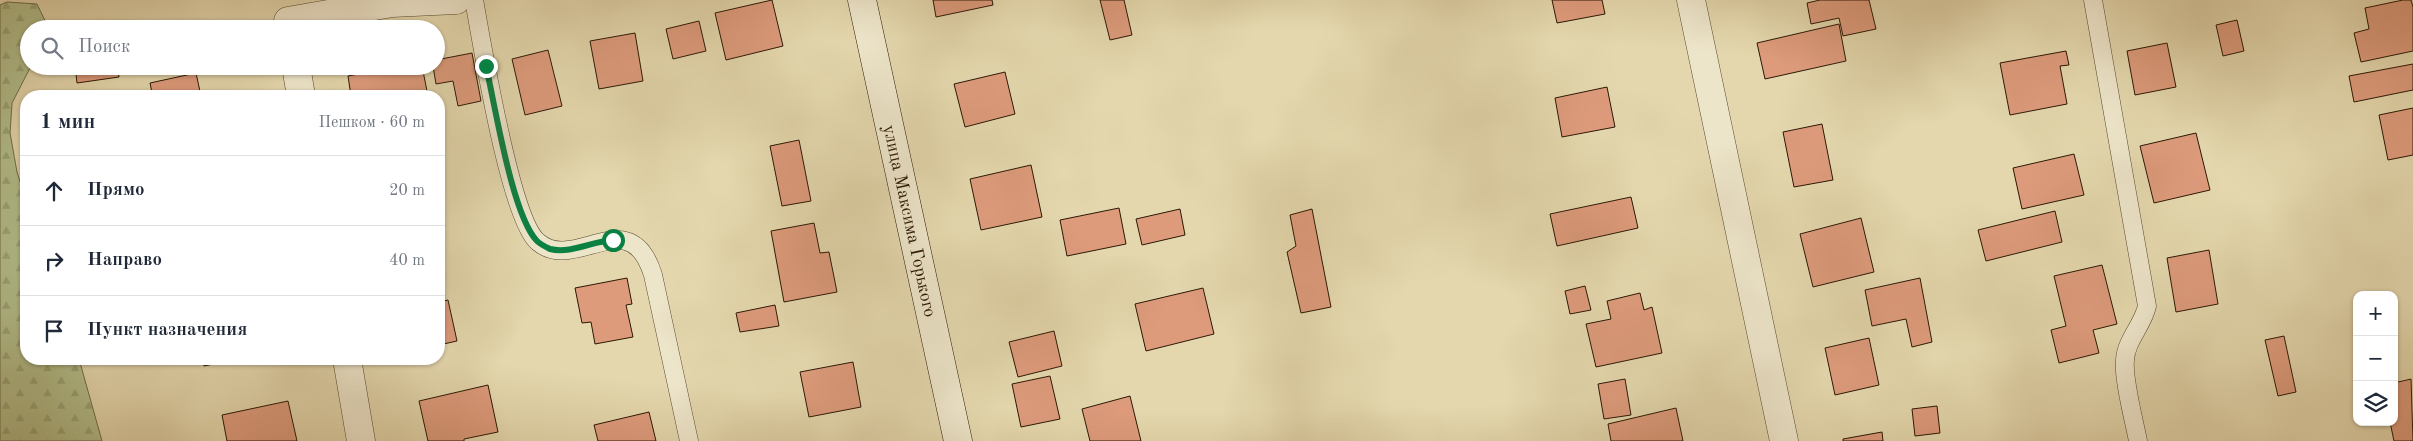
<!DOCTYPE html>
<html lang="ru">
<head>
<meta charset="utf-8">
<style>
  body { margin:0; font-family:"Old Standard TT",serif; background:#f2f2f3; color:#1f2937 }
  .controls { position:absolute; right:15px; bottom:15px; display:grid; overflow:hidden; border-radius:10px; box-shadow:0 1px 4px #0004 }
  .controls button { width:45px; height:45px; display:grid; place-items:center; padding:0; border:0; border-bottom:1px solid #e0e1e3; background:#fff; color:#1f2937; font:25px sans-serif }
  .stop { position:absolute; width:15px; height:15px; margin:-11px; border:4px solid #0b8043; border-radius:50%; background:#fff }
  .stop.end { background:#0b8043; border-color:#fff; box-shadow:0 1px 5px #0008 }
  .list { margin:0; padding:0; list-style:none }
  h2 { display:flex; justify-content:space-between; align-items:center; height:65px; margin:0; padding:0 20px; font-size:21px }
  h2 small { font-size:16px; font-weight:400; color:#747a83 }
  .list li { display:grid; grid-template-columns:32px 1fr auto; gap:15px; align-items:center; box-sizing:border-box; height:70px; padding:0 20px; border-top:1px solid #e0e1e3 }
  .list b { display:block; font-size:19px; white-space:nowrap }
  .list em { font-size:16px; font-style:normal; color:#747a83 }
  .icon { flex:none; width:28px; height:28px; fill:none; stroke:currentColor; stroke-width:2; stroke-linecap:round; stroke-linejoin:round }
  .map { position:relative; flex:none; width:2413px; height:441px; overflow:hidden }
  .search { position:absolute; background:#fff; box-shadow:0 1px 4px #0004; left:20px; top:20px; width:425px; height:55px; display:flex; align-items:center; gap:12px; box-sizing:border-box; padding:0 18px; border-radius:28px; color:#747a83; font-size:19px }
  .panel { position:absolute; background:#fff; box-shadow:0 1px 4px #0004; left:20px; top:90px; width:425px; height:275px; border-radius:20px }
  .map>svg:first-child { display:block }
  .forest { fill:url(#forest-firs); stroke:#6e6b48 }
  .building { fill:#dd9b7c; stroke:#2b1804 }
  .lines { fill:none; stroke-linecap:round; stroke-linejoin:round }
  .lane-casing { stroke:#59482e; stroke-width:19 }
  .street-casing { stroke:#59482e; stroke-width:29 }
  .secondary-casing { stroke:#2b1804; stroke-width:29 }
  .lane { stroke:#ede5ca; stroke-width:18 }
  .street { stroke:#ede5ca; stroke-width:28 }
  .secondary { stroke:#ede5ca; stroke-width:28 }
  .route { stroke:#0b8043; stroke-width:6 }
  .labels { text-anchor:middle; stroke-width:4.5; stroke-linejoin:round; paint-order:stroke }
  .street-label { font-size:18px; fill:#2b1804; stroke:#ede5ca }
</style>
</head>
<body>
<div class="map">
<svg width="2413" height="441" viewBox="0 0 2413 441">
  <defs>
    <pattern id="forest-firs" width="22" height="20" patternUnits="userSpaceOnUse" patternTransform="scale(1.25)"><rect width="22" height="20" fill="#b2be8b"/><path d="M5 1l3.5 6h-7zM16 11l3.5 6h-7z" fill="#99a376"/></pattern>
  </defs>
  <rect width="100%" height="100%" fill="#e4d7ad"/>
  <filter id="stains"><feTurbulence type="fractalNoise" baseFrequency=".004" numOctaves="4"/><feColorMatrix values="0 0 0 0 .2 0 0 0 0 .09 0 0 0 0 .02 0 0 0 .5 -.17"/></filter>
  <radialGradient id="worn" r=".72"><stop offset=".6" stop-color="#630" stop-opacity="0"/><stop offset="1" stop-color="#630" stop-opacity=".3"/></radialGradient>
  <path class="forest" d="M 7,2 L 37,4 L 49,29 L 29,29 L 29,66 L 31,66 L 12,103 L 10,133 L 17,172 L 26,200 L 26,359 L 79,359 L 102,441 L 0,441 L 0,5 Z"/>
  <g class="building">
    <path d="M 772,0 L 783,46 L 726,60 L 715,13 Z"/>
    <path d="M 933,0 L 992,0 L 993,5 L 936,17 Z"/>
    <path d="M 1100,0 L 1124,0 L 1132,35 L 1110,40 Z"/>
    <path d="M 1552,0 L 1602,0 L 1605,14 L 1557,23 Z"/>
    <path d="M 1820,0 L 1869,0 L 1876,29 L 1843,36 L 1839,18 L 1811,24 L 1807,3 Z"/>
    <path d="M 2403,0 L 2411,0 L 2413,7 L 2413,51 L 2361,62 L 2354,33 L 2369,29 L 2365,8 Z"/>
    <path d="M 2237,20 L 2244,51 L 2223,56 L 2216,25 Z"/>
    <path d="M 699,21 L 706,51 L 673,59 L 666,29 Z"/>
    <path d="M 1839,24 L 1846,61 L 1765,79 L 1757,43 Z"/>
    <path d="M 635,33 L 643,81 L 599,89 L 590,41 Z"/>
    <path d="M 2167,43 L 2176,87 L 2135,95 L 2127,51 Z"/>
    <path d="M 548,50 L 562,106 L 525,115 L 512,59 Z"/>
    <path d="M 2066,51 L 2069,65 L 2060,66 L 2067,104 L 2010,115 L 2000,63 Z"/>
    <path d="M 472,53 L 481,101 L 458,106 L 453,81 L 436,84 L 433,66 L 436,66 L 436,60 Z"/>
    <path d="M 2413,64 L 2413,90 L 2354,102 L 2349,76 Z"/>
    <path d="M 75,66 L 117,66 L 119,77 L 77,83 Z"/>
    <path d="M 401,66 L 422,66 L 428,96 L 351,96 L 348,76 Z"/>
    <path d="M 1005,72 L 1015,114 L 965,127 L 954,84 Z"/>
    <path d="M 196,73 L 201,96 L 140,96 L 152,93 L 150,83 Z"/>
    <path d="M 1607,87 L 1615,127 L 1562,137 L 1555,98 Z"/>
    <path d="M 2413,108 L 2413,155 L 2388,160 L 2379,115 Z"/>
    <path d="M 1822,124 L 1833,180 L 1794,187 L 1783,132 Z"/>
    <path d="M 2196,133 L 2210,190 L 2154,203 L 2140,146 Z"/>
    <path d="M 799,140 L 811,201 L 782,206 L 770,146 Z"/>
    <path d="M 2074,154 L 2084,195 L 2022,209 L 2013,168 Z"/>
    <path d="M 1031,165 L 1042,217 L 981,230 L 970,179 Z"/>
    <path d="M 1631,197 L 1638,228 L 1557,246 L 1550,214 Z"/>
    <path d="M 1119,208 L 1126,244 L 1067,256 L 1060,220 Z"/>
    <path d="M 1180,209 L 1185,235 L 1142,245 L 1136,219 Z"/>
    <path d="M 1312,209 L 1331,307 L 1301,313 L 1287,252 L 1296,246 L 1290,215 Z"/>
    <path d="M 2055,211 L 2062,242 L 1986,261 L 1978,230 Z"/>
    <path d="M 1861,218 L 1874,272 L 1813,287 L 1800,234 Z"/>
    <path d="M 814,223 L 820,253 L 829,252 L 837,292 L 784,302 L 771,231 Z"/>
    <path d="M 2209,250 L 2218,304 L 2176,312 L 2167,258 Z"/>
    <path d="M 2102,265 L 2117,324 L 2093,330 L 2099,353 L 2059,363 L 2051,330 L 2066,326 L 2054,276 Z"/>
    <path d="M 627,278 L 632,304 L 626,305 L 633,337 L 595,344 L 591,322 L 582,323 L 575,288 Z"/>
    <path d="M 1920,278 L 1932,342 L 1912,347 L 1906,319 L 1872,326 L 1865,290 Z"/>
    <path d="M 1585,286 L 1591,310 L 1570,314 L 1565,291 Z"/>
    <path d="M 1203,288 L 1214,334 L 1146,351 L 1135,304 Z"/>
    <path d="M 1640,293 L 1644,310 L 1652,307 L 1662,353 L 1596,367 L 1586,324 L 1611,319 L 1607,301 Z"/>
    <path d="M 448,300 L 457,341 L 439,345 L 439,302 Z"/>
    <path d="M 775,305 L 779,326 L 740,332 L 736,313 Z"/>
    <path d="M 1054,331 L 1062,366 L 1018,377 L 1009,342 Z"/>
    <path d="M 2284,336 L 2296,392 L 2278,396 L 2265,340 Z"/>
    <path d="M 1869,338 L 1879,385 L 1835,395 L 1825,348 Z"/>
    <path d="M 202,359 L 237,359 L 204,366 Z"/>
    <path d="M 853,362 L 861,407 L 809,417 L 800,372 Z"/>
    <path d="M 1050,376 L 1060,419 L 1021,427 L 1012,384 Z"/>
    <path d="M 1625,379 L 1631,415 L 1604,419 L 1598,384 Z"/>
    <path d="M 2411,379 L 2413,441 L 2394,441 L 2390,422 L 2394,422 L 2394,383 Z"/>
    <path d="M 488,385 L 498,432 L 464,439 L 464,441 L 428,441 L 419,401 Z"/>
    <path d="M 1130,396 L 1141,441 L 1090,441 L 1082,409 Z"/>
    <path d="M 288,401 L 297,441 L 227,441 L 222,415 Z"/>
    <path d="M 1937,406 L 1940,433 L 1915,436 L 1912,409 Z"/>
    <path d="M 1676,408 L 1683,441 L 1611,441 L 1608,424 Z"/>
    <path d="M 649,412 L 656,441 L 598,441 L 594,425 Z"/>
    <path d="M 1882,432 L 1883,441 L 1843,441 L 1843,439 Z"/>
  </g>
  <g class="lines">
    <defs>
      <g id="lane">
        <path d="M 474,0 C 482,43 510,219 538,242 C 575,274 630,200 653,275 L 689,441"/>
        <path d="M 2093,0 L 2147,306 C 2143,325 2126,340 2125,360 C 2123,379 2134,420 2138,441"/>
      </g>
      <g id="street">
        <path d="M 1691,0 L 1784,441"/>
        <path d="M 288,21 L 392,3 L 456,0"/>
        <path d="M 296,66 L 301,96"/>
        <path d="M 347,359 L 361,441"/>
      </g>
      <g id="secondary">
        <path id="s1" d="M 862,0 L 958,441"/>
      </g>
    </defs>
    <use href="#lane" class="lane-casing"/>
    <use href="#street" class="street-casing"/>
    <use href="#secondary" class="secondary-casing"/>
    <use href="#lane" class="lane"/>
    <use href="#street" class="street"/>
    <use href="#secondary" class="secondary"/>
  </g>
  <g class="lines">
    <path class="route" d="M 486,66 C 495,105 512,215 537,241 C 540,244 546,247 550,249 C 571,254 593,241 613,240"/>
  </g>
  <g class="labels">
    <g class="street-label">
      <text dy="6" stroke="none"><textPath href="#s1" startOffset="226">улица Максима Горького</textPath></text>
    </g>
  </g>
  <rect width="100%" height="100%" filter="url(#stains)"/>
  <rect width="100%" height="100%" fill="url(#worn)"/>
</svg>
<div class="controls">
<button>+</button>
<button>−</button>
<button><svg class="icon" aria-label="layers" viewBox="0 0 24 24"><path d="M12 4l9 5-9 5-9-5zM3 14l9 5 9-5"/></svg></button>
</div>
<div class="stop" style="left:613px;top:240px"></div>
<div class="stop end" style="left:486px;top:66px"></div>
<div class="search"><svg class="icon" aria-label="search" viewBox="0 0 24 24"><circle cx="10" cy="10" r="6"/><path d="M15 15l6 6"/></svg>Поиск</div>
<section class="panel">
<h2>1 мин<small>Пешком · 60 m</small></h2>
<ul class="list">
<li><svg class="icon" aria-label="ahead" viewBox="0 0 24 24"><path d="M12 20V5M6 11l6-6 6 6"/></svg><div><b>Прямо</b></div><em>20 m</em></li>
<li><svg class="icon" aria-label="right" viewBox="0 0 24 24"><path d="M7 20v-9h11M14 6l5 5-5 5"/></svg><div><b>Направо</b></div><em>40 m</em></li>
<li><svg class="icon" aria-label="arrive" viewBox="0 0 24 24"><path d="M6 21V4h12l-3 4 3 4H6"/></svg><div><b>Пункт назначения</b></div></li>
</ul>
</section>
</div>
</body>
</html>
